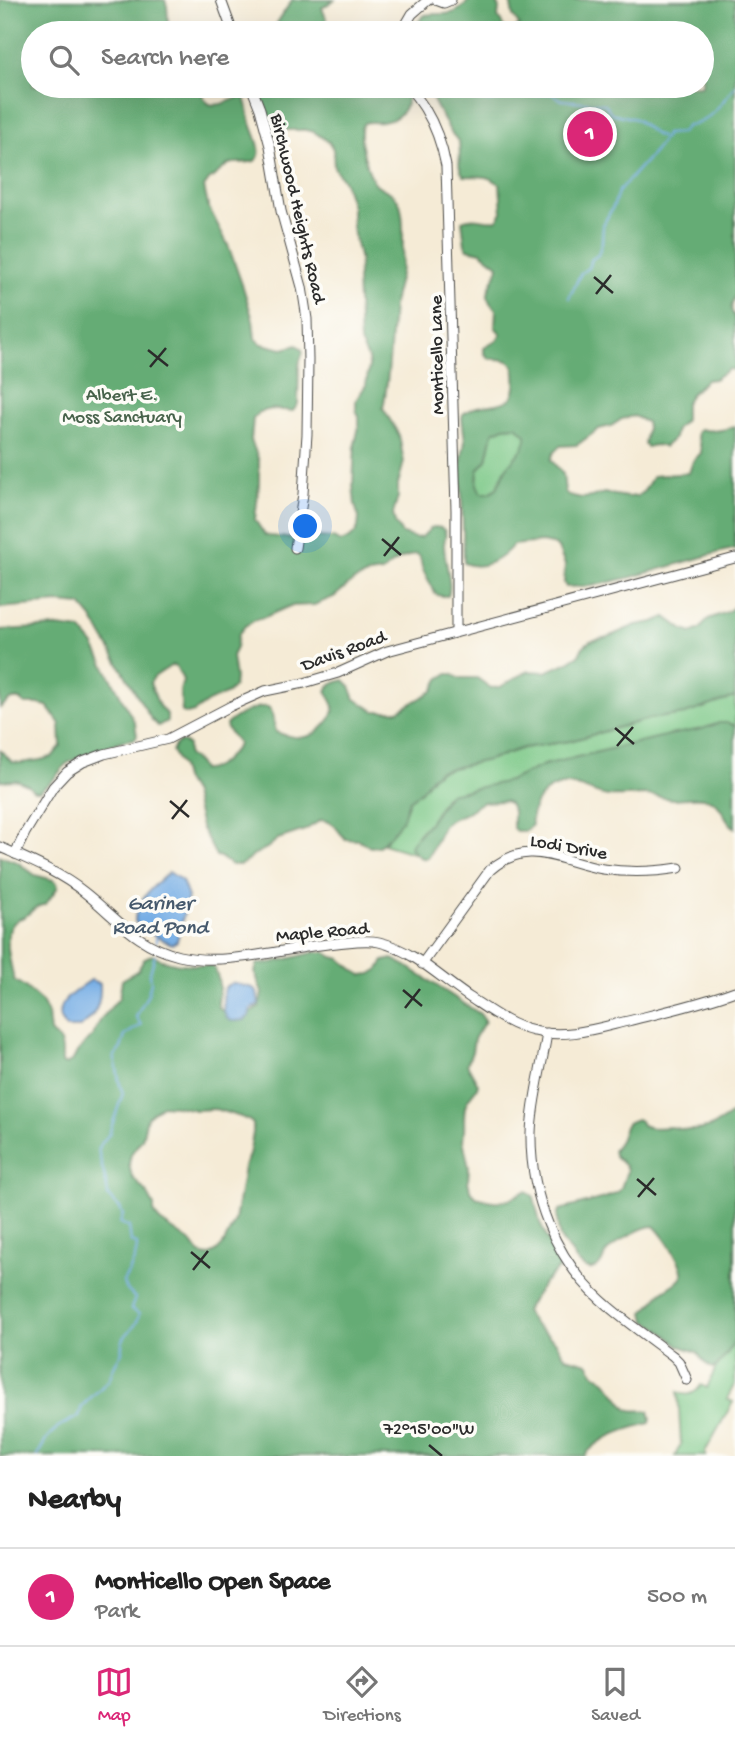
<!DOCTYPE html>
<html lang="en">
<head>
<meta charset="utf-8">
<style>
  body { margin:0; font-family:"Gochi Hand",sans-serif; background:#f6f6f6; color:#222 }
  .you { position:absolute; left:306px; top:527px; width:24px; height:24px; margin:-18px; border:5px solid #fff; border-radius:50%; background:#1a73e8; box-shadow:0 0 0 10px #1a73e833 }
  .badge { display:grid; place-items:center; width:46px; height:46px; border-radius:50%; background:#db2777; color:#fff; font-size:23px; font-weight:700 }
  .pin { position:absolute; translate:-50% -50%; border:4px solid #fff; box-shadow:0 2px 7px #0006 }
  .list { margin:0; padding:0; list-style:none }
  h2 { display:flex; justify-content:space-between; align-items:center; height:91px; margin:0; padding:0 28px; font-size:30px }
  h2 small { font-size:23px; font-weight:400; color:#767676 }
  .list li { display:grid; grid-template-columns:46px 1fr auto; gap:21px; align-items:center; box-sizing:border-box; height:98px; padding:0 28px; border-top:2px solid #e0e0e0 }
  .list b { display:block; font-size:26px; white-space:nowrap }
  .list p { margin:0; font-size:23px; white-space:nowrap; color:#767676 }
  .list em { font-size:23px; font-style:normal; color:#767676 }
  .icon { flex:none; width:38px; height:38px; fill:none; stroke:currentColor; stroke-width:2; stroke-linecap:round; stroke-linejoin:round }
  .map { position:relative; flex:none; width:735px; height:1456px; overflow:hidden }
  .search { position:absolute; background:#fff; box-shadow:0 7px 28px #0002; left:21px; right:21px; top:21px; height:77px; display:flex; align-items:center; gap:18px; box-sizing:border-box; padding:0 24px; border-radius:38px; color:#767676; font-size:26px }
  .sheet { height:189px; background:#fff }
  nav { display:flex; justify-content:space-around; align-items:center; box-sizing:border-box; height:98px; border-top:2px solid #e0e0e0; background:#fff; font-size:19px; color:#767676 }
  nav a { display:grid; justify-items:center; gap:4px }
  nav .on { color:#db2777 }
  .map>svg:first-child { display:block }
  .green { fill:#7cc887; stroke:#547a59; stroke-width:2 }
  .forest { fill:#65ac74; stroke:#486c50; stroke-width:2; fill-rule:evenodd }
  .water { fill:#77aee5; stroke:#516c88; stroke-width:2 }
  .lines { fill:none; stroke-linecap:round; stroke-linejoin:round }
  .stream { stroke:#77aee5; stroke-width:2 }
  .minor-casing { stroke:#494845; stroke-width:11 }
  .minor { stroke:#fff; stroke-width:9 }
  .ticks { fill:none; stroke:#2b2b2b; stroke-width:2.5 }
  .labels { text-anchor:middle; stroke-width:7; stroke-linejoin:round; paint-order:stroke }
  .street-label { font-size:19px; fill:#2b2b2b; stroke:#fdfcf7 }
  .park-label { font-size:19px; fill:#47624b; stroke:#fdfcf7 }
  .water-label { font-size:21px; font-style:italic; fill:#46596c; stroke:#fdfcf7 }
  .ticks-label { font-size:18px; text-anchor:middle; fill:#2b2b2b; stroke:#fdfcf7; stroke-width:7; stroke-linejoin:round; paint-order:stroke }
</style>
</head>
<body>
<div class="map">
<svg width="735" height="1456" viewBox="0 0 735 1456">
  <rect width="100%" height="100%" fill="#fdfcf7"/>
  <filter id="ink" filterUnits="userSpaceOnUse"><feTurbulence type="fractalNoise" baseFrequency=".0143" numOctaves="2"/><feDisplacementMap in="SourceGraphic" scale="14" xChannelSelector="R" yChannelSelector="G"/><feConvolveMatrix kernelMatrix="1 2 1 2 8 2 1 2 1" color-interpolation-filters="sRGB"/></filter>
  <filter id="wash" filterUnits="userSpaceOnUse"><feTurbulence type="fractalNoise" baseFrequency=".00686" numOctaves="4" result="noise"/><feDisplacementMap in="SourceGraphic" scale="28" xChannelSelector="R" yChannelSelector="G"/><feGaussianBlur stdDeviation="1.57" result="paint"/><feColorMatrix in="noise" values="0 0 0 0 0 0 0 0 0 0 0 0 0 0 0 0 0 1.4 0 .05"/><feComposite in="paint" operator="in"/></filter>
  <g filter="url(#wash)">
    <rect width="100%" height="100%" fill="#f5ebd6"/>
    <g class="green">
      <path d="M 517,426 L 526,435 L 526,440 L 523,448 L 500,480 L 497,488 L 489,493 L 480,493 L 477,485 L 478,470 L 487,460 L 493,432 L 504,427 Z"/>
      <path d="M 735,697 L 735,792 L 644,741 L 544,765 L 509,781 L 445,797 L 429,823 L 417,835 L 411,847 L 416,854 L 383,844 L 403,818 L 409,800 L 421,791 L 432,777 L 439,771 L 488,760 L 523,748 L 570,741 L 649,719 L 685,714 Z"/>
      <path d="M 735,1339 L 735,1383 L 727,1399 L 733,1402 L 705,1452 L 706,1456 L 675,1456 L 681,1444 L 678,1392 C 687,1397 696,1394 701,1385 L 707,1388 L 716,1367 L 727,1354 Z"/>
    </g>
    <g class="forest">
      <path d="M 0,0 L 165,0 L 167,6 L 169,33 L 33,33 L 33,86 L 198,86 C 201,90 203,99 207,102 C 214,110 234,99 242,96 L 245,98 C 249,107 248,117 252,126 C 254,133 264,152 257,159 C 252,165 237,161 229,164 L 209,180 L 204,187 L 208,206 L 228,245 L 243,287 L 253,320 L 255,338 L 262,344 L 283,349 L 297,345 L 301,348 L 303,352 L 299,364 L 298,404 L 293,411 L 272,409 L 259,412 L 253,419 L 251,440 L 259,461 L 259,484 L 255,520 L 265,535 L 270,536 L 306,540 L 320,537 L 333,538 L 341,542 L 350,538 L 356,532 L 358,527 L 359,518 L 355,505 L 353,485 L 355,444 L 359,426 L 359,417 L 356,409 L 356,400 L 366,385 L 369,366 L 368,358 L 360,343 L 357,280 L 360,261 L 352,226 L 352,207 L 344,182 L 334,167 L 333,149 L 329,142 L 314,132 L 306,130 L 285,130 L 273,134 L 269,133 L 265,107 L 257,91 L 257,86 L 396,86 L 408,94 C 407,110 399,120 382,122 C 376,123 371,121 364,123 C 361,127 361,127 361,133 C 360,144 368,176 376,184 C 384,191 396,192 400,204 C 405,219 403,258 400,274 C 398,285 394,295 393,306 C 390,340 390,375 383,408 L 399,435 L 404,462 L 398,484 L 398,497 L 393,514 L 395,523 L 402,534 L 415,538 L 422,537 L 432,527 C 434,527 442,527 443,529 C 448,533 444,540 444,545 C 444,558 453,586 448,596 L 441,596 L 435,594 C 432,583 425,577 422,567 C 421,563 421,559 419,555 L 415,554 L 399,559 L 382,572 L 369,574 L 353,581 L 334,597 L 314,605 L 290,606 L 265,617 L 257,619 L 245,626 L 238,635 L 236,648 L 232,656 L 235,678 L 234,687 L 228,693 L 208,702 L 194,712 L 187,714 L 182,712 L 180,691 L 183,680 L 176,666 L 172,665 L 154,677 L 150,683 L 159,706 L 167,714 L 167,721 L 158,726 L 151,719 L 92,618 L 81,605 L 59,603 L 0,608 Z"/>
      <path d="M 292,0 L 334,0 L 322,8 L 332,33 L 280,33 L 276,28 L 277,23 Z"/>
      <path d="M 469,0 L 497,0 L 499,9 L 498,17 L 505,29 L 513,31 L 519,25 L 513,16 L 511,5 L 507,0 L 735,0 L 735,296 C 732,304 729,310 735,317 L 735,370 L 729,369 L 714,379 L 706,380 L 691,394 L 685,403 L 685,420 L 676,429 L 674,438 L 664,447 L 655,445 L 647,447 L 644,444 L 647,427 L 646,422 L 634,416 L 622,419 L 611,426 L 599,429 L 577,445 L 560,446 L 554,452 L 551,460 L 563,474 L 565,492 L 568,495 L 582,498 L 591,497 L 604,493 L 627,497 L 637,496 L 644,491 L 653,476 L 689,473 L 693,461 L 701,453 C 702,446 697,440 697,433 L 700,429 C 712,432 723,431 735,426 L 735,549 L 724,551 L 632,577 L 592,586 L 566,587 L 564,583 L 565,565 L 558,548 L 555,545 L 542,542 L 513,545 C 501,560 482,571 464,563 L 461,463 L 465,441 L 462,418 L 463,414 C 480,401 495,409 510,399 C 517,394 517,369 511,363 C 506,358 496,359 490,359 L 484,353 L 484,348 L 496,341 L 501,334 L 495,327 L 496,309 C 477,294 497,282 498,265 L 481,252 L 468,249 L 465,245 L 462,221 C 474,215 485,222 497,220 L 502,212 L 500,184 C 485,174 481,177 464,176 C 455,165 462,157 459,144 C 458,139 452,135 450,131 C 442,117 432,99 426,86 L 702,86 L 702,33 L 412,33 L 415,25 L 425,15 C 446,12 454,19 469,0 ZM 517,426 L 526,435 L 526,440 L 523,448 L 506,468 L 497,488 L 489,493 L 481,493 L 477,485 L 478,470 L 487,460 L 493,432 L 504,427 Z"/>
      <path d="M 735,606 L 735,697 L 685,714 L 648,719 L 570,741 L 523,748 L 488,760 L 439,771 L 432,777 L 421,791 L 409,800 L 403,818 L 395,830 L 379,846 L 370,847 L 359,840 L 345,839 L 334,825 L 326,821 L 321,820 L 305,830 L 278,839 L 267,848 L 255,854 L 249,860 L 240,865 L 231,865 L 220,857 L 216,856 L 201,827 L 193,794 L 184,779 L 181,767 L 172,751 C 175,743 181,739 188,745 L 188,755 L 198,763 L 202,770 C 217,771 228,757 237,747 L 238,743 L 227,729 L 226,725 C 234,716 257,705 268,707 L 271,710 L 276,732 C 285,736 299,739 309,736 C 319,733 335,717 334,707 C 333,702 329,696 326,691 C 329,684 337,682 344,680 L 350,686 L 355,699 L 375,711 L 398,711 L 433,691 L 439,679 L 447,674 L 452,674 L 459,678 L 477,678 L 491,688 L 500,687 L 528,671 L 546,672 L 568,662 L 579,655 L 583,647 L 590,641 L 608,637 L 636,625 L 654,622 L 666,617 L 684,630 L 692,633 L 700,629 L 708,619 L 727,612 Z"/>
      <path d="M 58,627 L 81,630 L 93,644 L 135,723 L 137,736 L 134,739 L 121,741 L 98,751 L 85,754 L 66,764 L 52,781 L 39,791 L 34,791 L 28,785 L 16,780 L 0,781 L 0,750 L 12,762 L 21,763 L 40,760 L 52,757 L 61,746 L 60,724 L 47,706 L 38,704 L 25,704 L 19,699 L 14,699 L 10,700 L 0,708 L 0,630 Z"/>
      <path d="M 719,723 L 728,723 L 735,726 L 735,828 C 724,821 722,804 711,800 C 700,795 684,799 673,799 C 664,798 655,796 646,795 C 634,795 620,797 608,796 C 591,794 573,779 555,787 C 539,793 530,809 532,825 L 525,831 L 516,831 L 513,828 L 513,811 L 509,803 L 505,801 L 482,802 L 464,814 L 449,820 L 443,826 L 428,858 C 419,860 415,853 410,847 L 412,842 L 429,823 L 449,794 L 509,781 L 544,765 L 669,735 L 702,729 Z"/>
      <path d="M 0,856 L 17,862 L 35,875 L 53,880 L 57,883 L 58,887 L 46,904 C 32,908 37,907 27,915 C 23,919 21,917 17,920 C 0,932 11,963 14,980 L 25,987 L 42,1002 L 48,1014 L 50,1032 L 60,1042 L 62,1050 L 62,1063 L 66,1065 L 73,1060 L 77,1052 L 93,1035 L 101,1019 L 119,998 L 122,980 L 138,970 L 145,958 L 149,956 L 154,955 L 162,960 L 179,964 L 211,966 L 215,969 C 217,974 219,980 219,985 C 220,1007 210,1011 239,1013 C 248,1014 253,1013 259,1007 L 262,993 L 255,973 L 257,964 L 271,963 L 316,952 L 325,952 L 333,957 L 341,959 L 355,971 L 362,975 L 371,974 L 379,969 L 384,961 L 393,959 L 405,965 L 480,1014 L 485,1021 L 474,1039 L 472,1052 L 467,1064 L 478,1084 C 476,1093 469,1095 466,1104 C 462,1115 466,1127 463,1139 L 469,1168 L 468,1181 L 470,1190 L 476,1197 C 487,1200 500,1204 511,1199 C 518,1195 520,1192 527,1191 L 534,1197 L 540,1223 L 559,1264 L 559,1268 L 544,1283 L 525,1311 L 535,1325 L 556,1342 L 563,1354 L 566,1357 L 588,1363 L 595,1374 L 606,1381 L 627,1408 C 633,1413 641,1409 649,1411 L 651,1419 L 650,1423 C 629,1428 597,1437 585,1456 L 0,1456 ZM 162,1105 L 176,1106 L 196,1110 L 215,1109 L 241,1117 L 250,1121 L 253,1124 L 253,1133 L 249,1155 L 244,1167 L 235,1221 L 223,1245 L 216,1252 L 208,1256 L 200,1254 L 192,1243 L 160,1221 L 154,1214 L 154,1206 L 147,1193 L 132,1177 L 129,1164 L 131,1154 L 142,1139 L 147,1117 Z"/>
      <path d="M 735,1112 L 735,1339 L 727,1354 L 716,1367 L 712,1368 L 705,1363 L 697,1352 L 680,1346 L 656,1326 L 646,1321 L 644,1312 C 651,1307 654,1302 659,1295 C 665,1289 676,1285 681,1278 C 688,1268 662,1234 654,1226 C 642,1226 616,1242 607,1252 C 602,1258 606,1255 602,1262 C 592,1277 579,1266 573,1255 C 570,1248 562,1244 560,1237 C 558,1229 556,1217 559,1210 L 605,1198 L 618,1192 L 621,1188 L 627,1171 L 626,1167 L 614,1155 L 613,1150 C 616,1146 621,1141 622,1135 C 626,1124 624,1123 637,1119 L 640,1121 L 642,1125 C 652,1130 660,1127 670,1127 C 677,1127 681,1130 687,1130 C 709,1131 718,1124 735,1112 Z"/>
    </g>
    <g class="water">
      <path d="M 169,872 L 182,881 L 188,897 L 177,941 L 172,944 C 158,938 147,931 135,922 C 134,901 155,885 169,872 Z"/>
      <path d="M 91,980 L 100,984 C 101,1004 96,1016 79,1028 L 66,1028 C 46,1006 76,991 91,980 Z"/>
      <path d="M 233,983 L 253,988 L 257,992 L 259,1005 L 251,1009 L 249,1016 L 245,1020 C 240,1020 231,1023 228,1019 C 222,1014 223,996 224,990 L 226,986 Z"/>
    </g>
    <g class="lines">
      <g class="stream">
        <path d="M 401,86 L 404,87"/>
        <path d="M 430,86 L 452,89 L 469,98 L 489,101 L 550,93 L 562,100 L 605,104 L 611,113 L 636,119 L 654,134 L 661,137"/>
        <path d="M 569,298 L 581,273 L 588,268 L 592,259 L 598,255 L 602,242 L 603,225 L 614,205 L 618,192 L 655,151 L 666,134 L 680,133 L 687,126 C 709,124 723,102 735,85"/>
        <path d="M 156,942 L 156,937"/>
        <path d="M 37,1456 L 46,1440 L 58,1427 L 79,1416 L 82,1406 L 109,1380 L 115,1364 L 122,1352 C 119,1331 137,1333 139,1314 L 131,1309 L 135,1298 L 125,1288 L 123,1282 C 130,1270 137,1258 137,1244 L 131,1242 L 129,1227 L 120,1223 L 123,1215 L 120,1208 L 108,1196 C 107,1179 100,1164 98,1148 L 109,1134 L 123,1093 C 117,1081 119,1070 114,1057 L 121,1048 L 125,1035 L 141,1025 L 136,1017 L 148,994 L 151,982 L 150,973 L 155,955"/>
      </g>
    </g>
  </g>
  <g filter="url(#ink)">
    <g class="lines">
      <defs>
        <g id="minor">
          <path d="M 221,0 L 233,33"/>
          <path d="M 436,0 L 444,3 L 451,0"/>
          <path d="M 401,33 L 412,14 L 428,0"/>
          <path d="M 251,86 L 260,109 L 270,146 L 281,211 L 302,287 L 307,319 L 308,360 L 307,434 L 303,494 L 295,548"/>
          <path d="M 409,86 C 414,94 420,101 425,109 C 436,127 442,145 446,166 L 456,510 L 456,632"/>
          <path d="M 0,847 C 29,860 59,872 84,892 C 116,917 137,946 179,956 C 228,967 287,947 337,943 C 350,942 366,939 379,942 C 411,949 442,979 469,997 C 489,1010 510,1026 534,1031 C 565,1039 598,1028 628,1021 C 664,1012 700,1004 735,991"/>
          <path d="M 15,854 L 25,833 L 53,787 L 67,772 L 83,762 L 104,754 L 168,739 L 231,706 L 265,691 L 304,683 L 338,673 L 387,651 L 735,558"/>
          <path d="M 422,964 L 490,870 C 529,836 559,862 603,869 C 629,873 654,872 679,868"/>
          <path d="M 547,1033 C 542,1067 532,1100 531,1133 C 530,1195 555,1259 601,1300 C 624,1321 649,1338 673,1356 L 679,1362 L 687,1380"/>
        </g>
      </defs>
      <use href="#minor" class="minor-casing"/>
      <use href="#minor" class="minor"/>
    </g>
  </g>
  <path class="ticks" d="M 594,277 L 613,293M 596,294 L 611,275M 148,350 L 168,366M 150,367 L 166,348M 382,539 L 401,555M 384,556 L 399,537M 615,728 L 634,744M 617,746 L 633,727M 170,801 L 189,817M 172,819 L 187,800M 403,990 L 422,1006M 405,1008 L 420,989M 637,1179 L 656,1195M 638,1197 L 654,1178M 191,1252 L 210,1268M 193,1270 L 208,1251M 429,1445 L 442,1456"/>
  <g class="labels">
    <g class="street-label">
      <text transform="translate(300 208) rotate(77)" y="7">Birchwood Heights Road</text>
      <text transform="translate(435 355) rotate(-91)" y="7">Monticello Lane</text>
      <text transform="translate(343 649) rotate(-20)" y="7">Davis Road</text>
      <text transform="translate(569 845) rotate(10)" y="7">Lodi Drive</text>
      <text transform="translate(322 930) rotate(-5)" y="7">Maple Road</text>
    </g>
    <g class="park-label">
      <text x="122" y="400">Albert E.<tspan x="122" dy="22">Moss Sanctuary</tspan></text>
    </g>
    <g class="water-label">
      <text x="160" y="909">Gariner<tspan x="160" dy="24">Road Pond</tspan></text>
    </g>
  </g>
  <g class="ticks-label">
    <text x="429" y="1434">72°15'00"W</text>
  </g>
</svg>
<div class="you"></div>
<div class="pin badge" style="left:590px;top:134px">1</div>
<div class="search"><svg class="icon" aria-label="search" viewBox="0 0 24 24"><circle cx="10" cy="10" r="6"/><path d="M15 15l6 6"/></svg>Search here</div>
</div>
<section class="sheet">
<h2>Nearby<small></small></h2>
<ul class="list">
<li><span class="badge">1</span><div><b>Monticello Open Space</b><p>Park</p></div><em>500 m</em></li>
</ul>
</section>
<nav>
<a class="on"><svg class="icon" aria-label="map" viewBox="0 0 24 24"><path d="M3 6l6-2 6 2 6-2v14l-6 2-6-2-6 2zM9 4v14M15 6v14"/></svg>Map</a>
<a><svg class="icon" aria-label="directions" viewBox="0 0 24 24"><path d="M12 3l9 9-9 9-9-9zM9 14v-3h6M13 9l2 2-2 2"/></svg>Directions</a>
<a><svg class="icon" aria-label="saved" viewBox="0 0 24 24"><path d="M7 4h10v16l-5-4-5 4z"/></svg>Saved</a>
</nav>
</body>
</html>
